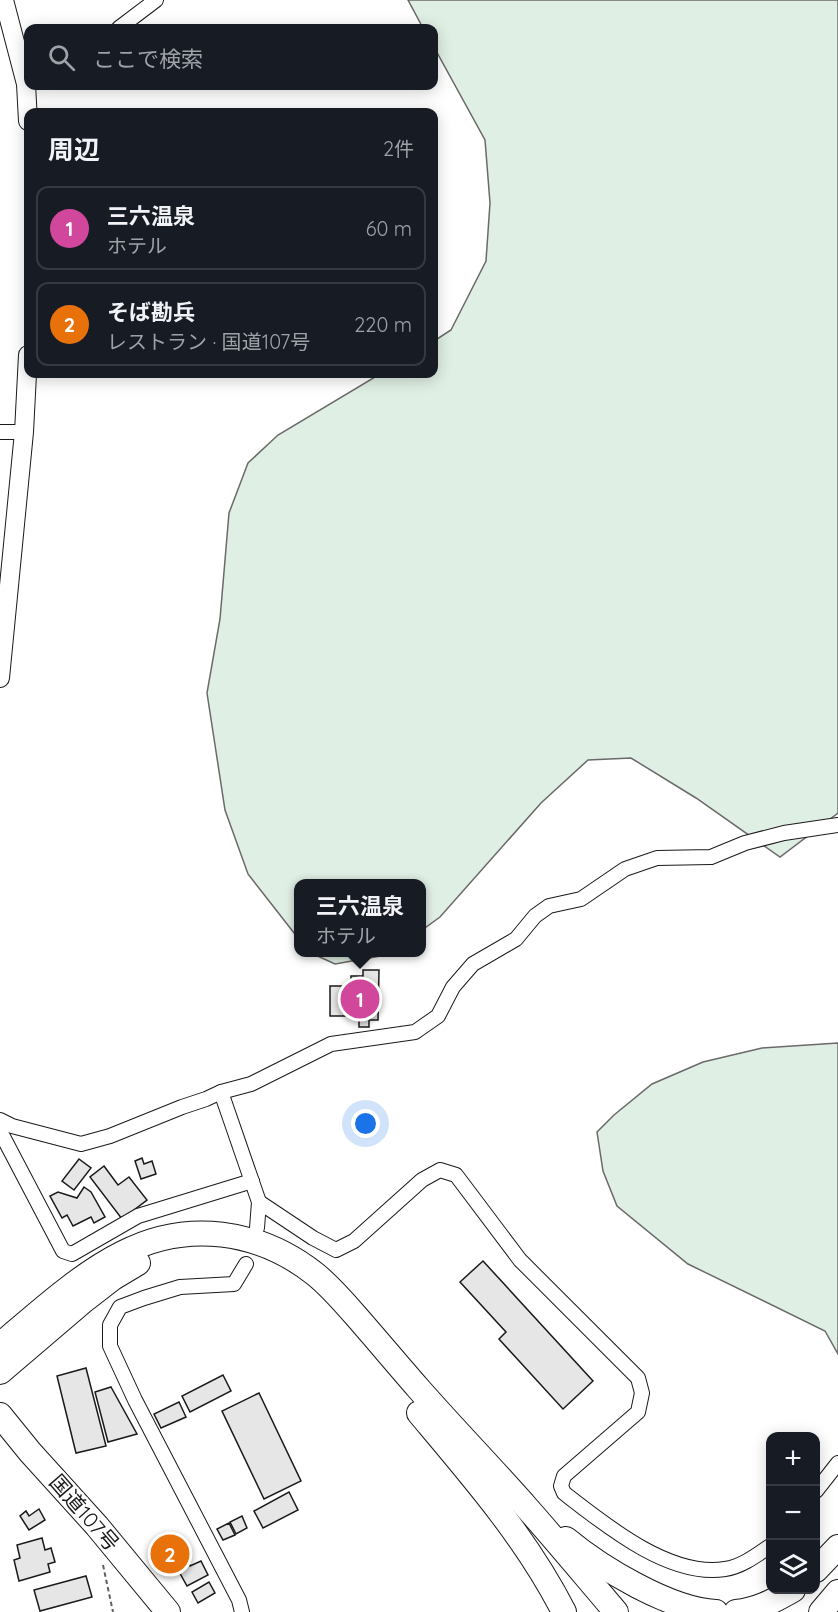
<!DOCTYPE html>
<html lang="ja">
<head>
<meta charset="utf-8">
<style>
  body { margin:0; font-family:Quicksand,"Noto Sans JP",sans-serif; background:#20242c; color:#f1f3f6 }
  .controls { position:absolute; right:18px; bottom:18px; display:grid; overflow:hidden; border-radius:12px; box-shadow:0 3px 15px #0003 }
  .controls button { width:54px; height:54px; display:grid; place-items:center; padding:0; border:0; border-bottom:2px solid #363941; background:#171b24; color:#f1f3f6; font:30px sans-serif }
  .you { position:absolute; left:366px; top:1124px; width:21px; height:21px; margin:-15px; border:4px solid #fff; border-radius:50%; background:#1a73e8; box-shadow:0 0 0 9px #1a73e833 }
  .badge { display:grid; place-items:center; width:39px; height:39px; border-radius:50%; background:#1a73e8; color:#fff; font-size:20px; font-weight:700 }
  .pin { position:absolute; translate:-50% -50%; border:3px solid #fff; box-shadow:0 2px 6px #0006 }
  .popup { position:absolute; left:294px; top:879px; width:132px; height:78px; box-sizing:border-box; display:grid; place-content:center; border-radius:12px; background:#171b24; filter:drop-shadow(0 2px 4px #0005); font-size:20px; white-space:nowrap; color:#9ea1a6 }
  .popup b { font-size:22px; color:#f1f3f6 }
  .popup::after { content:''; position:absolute; left:50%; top:100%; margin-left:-12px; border:12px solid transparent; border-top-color:#171b24 }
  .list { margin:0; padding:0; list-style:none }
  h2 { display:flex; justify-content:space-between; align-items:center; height:78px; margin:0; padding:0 24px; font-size:26px }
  h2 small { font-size:20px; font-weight:400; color:#9ea1a6 }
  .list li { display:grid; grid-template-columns:39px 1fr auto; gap:18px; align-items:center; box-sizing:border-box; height:84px; margin:0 12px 12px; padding:0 12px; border:2px solid #363941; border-radius:12px }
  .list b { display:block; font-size:22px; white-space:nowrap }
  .list p { margin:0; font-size:20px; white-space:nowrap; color:#9ea1a6 }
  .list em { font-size:20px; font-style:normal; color:#9ea1a6 }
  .icon { flex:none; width:33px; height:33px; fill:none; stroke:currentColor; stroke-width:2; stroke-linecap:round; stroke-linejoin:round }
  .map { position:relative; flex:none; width:838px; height:1612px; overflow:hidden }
  .search { position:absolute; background:#171b24; box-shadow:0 3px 15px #0003; left:24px; top:24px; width:414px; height:66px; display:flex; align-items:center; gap:15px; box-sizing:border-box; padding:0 21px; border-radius:12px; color:#9ea1a6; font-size:22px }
  .panel { position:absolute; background:#171b24; box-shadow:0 3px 15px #0003; left:24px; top:108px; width:414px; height:270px; border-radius:12px }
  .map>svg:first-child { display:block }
  .green { fill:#e0efe3; stroke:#6a6a6a; stroke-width:1.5 }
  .building { fill:#e6e6e6; stroke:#1a1a1a; stroke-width:1.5 }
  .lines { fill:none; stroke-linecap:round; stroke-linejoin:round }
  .street-casing { stroke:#1a1a1a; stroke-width:16 }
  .secondary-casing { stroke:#1a1a1a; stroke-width:20 }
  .highway-casing { stroke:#1a1a1a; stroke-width:26 }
  .path { stroke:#5f5f5f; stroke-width:2; stroke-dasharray:4.5 3; stroke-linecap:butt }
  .street { stroke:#fff; stroke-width:14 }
  .secondary { stroke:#fff; stroke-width:18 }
  .highway { stroke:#fff; stroke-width:24 }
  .labels { text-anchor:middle; stroke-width:4.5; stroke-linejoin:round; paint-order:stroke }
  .street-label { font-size:21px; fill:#1a1a1a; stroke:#fff }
</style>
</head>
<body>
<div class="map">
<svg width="838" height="1612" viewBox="0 0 838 1612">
  <rect width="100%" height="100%" fill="#fff"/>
  <g class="green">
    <path d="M 408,0 L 838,0 L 838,813 L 780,857 L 696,798 L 631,758 L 588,760 L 541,803 L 440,917 L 422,930 L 422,884 L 298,884 L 298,938 L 248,874 L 225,810 L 207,693 L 220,619 L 229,513 L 248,463 L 278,435 L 380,374 L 434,374 L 434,341 L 451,330 L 486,261 L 490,203 L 485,140 L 434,47 L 434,28 L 423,28 Z"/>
    <path d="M 311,953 L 390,953 L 386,955 L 335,964 Z"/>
    <path d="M 838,1043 L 838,1354 L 825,1331 L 688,1264 L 617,1206 L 603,1171 L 597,1132 L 614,1115 L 652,1084 L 703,1062 L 762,1048 Z"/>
  </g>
  <g class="building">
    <path d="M 363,970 L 379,970 L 378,1020 L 369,1020 L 369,1027 L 359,1027 L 359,1016 L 330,1016 L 330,986 L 351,986 L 351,976 L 363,976 Z"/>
    <path d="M 142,1158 L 144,1164 L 152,1161 L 156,1174 L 141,1179 L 135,1161 Z"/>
    <path d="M 79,1159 L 91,1168 L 74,1190 L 62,1181 Z"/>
    <path d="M 104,1166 L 118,1185 L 129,1177 L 147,1200 L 122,1219 L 90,1177 Z"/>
    <path d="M 84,1187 L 91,1192 L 105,1217 L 94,1223 L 91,1217 L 73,1226 L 67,1215 L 62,1218 L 50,1196 L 58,1192 L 77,1198 Z"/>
    <path d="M 483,1261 L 593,1381 L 563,1409 L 499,1339 L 506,1332 L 460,1282 Z"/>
    <path d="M 86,1368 L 106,1446 L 76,1453 L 57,1376 Z"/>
    <path d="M 223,1375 L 231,1391 L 190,1412 L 182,1396 Z"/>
    <path d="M 111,1387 L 137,1434 L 108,1442 L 95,1392 Z"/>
    <path d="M 259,1393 L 301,1481 L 264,1499 L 222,1411 Z"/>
    <path d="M 179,1402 L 186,1417 L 161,1428 L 154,1414 Z"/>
    <path d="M 289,1492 L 298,1510 L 263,1528 L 254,1511 Z"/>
    <path d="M 39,1509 L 45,1520 L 29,1530 L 20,1516 L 26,1511 L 29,1516 Z"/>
    <path d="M 242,1516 L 247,1528 L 236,1534 L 230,1522 Z"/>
    <path d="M 229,1523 L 235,1535 L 223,1540 L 217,1529 Z"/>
    <path d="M 42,1538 L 45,1550 L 51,1548 L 55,1562 L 48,1564 L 50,1572 L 19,1581 L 14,1560 L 20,1558 L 17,1545 Z"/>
    <path d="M 172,1540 L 186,1557 L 170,1571 L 154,1551 L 160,1546 L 162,1548 Z"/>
    <path d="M 201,1561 L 208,1575 L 187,1586 L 177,1568 L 189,1563 L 190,1566 Z"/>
    <path d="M 86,1576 L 92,1597 L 40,1611 L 34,1590 Z"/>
    <path d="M 209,1582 L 215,1593 L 198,1603 L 192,1592 Z"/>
  </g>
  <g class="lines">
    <defs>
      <g id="street">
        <path d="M 119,28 L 156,0"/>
        <path d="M 0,432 L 24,432"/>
        <path d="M 221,1092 L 259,1202 L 257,1228"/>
        <path d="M 0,1120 L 12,1126 L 81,1144 L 110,1136 L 182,1107 L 206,1099 L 221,1092 L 251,1084 L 331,1044 L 415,1032 L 438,1016 L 453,987 L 473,964 L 516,939 L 535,916 L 549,906 L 581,899 L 625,869 L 657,858 L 711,857 L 745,843 L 784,833 L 838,825"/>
        <path d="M 0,1131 L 63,1251 L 72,1254 L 138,1216 L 252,1181"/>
        <path d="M 259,1202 L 313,1238 L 336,1250 L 354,1241 L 422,1180 L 440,1170 L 456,1175 L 520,1260 L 638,1378 L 642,1393 L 638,1412 L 564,1476 L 561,1486 L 564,1493 C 605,1525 670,1578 725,1569 C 741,1567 757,1555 770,1546"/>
        <path d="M 816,1491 L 838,1463"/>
        <path d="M 242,1612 L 239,1600 L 135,1400 L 110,1346 L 110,1325 L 120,1307 L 144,1298 L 180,1287 L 234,1284 L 246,1264"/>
      </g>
      <g id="secondary">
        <path d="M 4,0 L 26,84 L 28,121"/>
        <path d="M 0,678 L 24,432 L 28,355"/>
      </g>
      <g id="highway">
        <path d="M 0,1345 C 38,1313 79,1275 123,1253 C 187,1220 259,1230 315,1274 C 330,1286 343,1301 356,1316 C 377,1340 397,1364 418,1388 C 454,1429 492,1468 528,1509 C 558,1543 587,1578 616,1612"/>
        <path d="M 0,1372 L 82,1302 L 113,1278 L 138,1263"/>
        <path d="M 419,1413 C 472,1476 527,1539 564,1612"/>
        <path d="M 0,1415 L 30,1452 L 97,1526 L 168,1612"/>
        <path d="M 566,1539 C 601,1568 670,1610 716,1612"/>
        <path d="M 816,1570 L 838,1547"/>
        <path d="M 736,1612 C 758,1610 775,1600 793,1590"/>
        <path d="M 821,1612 L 838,1592"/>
      </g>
    </defs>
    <use href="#street" class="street-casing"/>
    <use href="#secondary" class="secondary-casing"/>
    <use href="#highway" class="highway-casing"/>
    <path class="path" d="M 103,1565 L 113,1612"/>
    <use href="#street" class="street"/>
    <use href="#secondary" class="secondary"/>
    <use href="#highway" class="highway"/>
  </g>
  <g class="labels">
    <g class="street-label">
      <text transform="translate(84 1513) rotate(49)" y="7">国道107号</text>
    </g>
  </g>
</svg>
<div class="controls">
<button>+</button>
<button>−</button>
<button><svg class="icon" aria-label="layers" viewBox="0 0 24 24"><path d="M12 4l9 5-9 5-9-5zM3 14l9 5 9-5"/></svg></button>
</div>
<div class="you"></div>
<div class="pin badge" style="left:360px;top:999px;background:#d1479c">1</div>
<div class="popup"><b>三六温泉</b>ホテル</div>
<div class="pin badge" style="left:170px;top:1554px;background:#e8710a">2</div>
<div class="search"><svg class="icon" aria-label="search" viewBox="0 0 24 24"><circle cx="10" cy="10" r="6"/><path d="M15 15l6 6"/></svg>ここで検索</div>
<section class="panel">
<h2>周辺<small>2件</small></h2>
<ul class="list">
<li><span class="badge" style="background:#d1479c">1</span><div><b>三六温泉</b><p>ホテル</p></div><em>60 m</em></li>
<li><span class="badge" style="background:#e8710a">2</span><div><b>そば勘兵</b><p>レストラン · 国道107号</p></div><em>220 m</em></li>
</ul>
</section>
</div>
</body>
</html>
